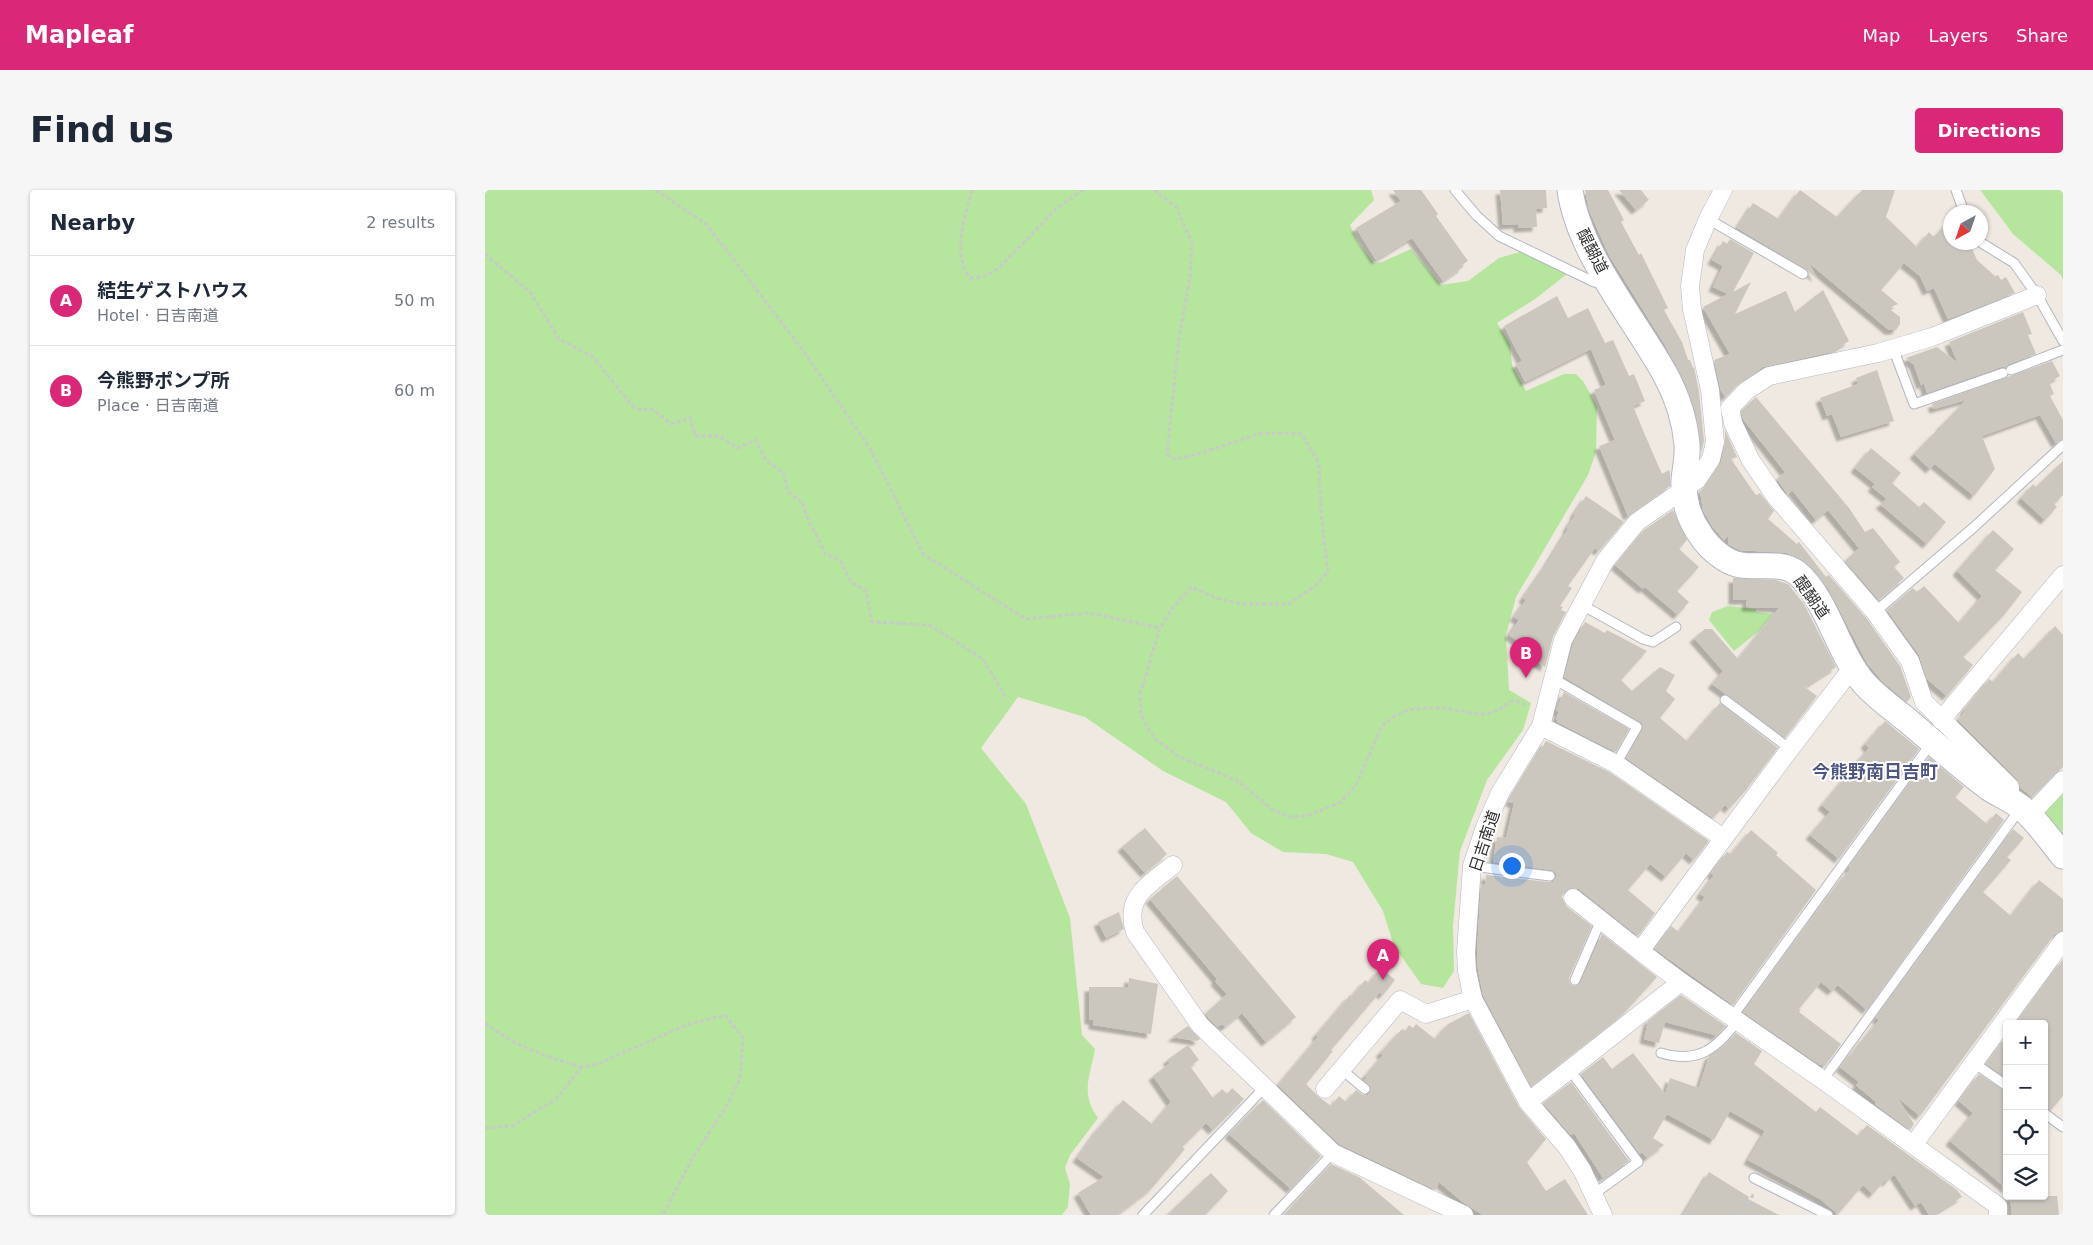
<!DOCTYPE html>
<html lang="en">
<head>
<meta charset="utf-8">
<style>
  body { margin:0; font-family:"DejaVu Sans","Noto Sans JP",sans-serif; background:#f6f6f7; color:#1f2937 }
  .controls { position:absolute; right:15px; bottom:15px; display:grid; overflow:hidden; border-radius:5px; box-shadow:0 1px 4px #0004 }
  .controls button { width:45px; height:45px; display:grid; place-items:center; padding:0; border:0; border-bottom:1px solid #e0e1e3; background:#fff; color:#1f2937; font:25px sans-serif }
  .compass { position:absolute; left:1458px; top:15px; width:45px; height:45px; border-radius:50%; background:#fff; box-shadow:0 1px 4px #0004; rotate:220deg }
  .you { position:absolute; left:1026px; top:675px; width:18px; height:18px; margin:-12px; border:4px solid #fff; border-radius:50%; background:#1a73e8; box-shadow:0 0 0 8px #1a73e833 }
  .badge { display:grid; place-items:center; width:32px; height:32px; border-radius:50%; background:#db2777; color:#fff; font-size:16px; font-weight:700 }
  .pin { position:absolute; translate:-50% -41px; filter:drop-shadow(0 1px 2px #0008) }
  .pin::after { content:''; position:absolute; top:26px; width:18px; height:15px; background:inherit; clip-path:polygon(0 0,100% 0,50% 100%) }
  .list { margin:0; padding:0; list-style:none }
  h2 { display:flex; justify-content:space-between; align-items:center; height:65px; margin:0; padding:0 20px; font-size:21px }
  h2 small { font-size:16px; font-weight:400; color:#747a83 }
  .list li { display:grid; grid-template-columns:32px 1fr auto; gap:15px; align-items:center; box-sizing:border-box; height:90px; padding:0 20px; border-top:1px solid #e0e1e3 }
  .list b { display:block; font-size:19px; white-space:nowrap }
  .list p { margin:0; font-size:16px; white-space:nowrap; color:#747a83 }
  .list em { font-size:16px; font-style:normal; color:#747a83 }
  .icon { flex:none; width:28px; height:28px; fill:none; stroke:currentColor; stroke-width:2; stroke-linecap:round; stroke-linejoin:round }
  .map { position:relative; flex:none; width:1578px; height:1025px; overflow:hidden; border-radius:5px }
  header { display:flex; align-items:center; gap:30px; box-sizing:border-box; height:70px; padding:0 25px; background:#db2777; color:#fff }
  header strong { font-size:24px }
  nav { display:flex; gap:28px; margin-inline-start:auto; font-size:18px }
  .intro { display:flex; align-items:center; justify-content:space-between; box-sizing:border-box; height:120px; padding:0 30px }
  h1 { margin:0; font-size:35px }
  .button { padding:12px 22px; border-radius:5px; background:#db2777; color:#fff; font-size:18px; font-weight:700 }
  main { display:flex; gap:30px; padding:0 30px }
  aside { flex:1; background:#fff; border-radius:5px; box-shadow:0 1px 4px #0004 }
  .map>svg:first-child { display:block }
  .green { fill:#b6e59e }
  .building { fill:#cbc7bf; filter:url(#shadow) }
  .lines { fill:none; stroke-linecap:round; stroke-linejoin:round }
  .lane-casing { stroke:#b4b7c1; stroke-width:11 }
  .street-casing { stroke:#b4b7c1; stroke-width:19 }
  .secondary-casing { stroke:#b4b7c1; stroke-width:27 }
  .path { stroke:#c9c9c9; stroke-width:3; stroke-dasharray:4 2.5; stroke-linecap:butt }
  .lane { stroke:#fff; stroke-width:9 }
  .street { stroke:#fff; stroke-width:18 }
  .secondary { stroke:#fff; stroke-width:25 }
  .labels { text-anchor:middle; stroke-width:4; stroke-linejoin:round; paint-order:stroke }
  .street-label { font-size:16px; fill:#2e2e2e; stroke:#fff }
  .neighbourhood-label { font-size:18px; font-weight:bold; fill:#4d5680; stroke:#fff }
</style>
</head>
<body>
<header>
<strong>Mapleaf</strong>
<nav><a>Map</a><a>Layers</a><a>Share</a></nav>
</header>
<div class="intro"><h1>Find us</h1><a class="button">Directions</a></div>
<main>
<aside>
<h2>Nearby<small>2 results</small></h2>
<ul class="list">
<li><span class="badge">A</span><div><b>結生ゲストハウス</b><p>Hotel · 日吉南道</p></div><em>50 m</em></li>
<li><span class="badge">B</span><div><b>今熊野ポンプ所</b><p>Place · 日吉南道</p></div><em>60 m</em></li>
</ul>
</aside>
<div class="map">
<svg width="1578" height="1025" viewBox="0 0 1578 1025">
  <defs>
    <filter id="shadow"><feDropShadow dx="-4.5" dy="4.5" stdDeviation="1" flood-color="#0004"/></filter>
  </defs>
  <rect width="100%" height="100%" fill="#efe9e1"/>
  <g class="green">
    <path d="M 0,0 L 886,0 L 889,10 L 865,35 L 874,54 L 889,73 L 897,72 L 926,59 L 956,95 L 983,91 L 1014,68 L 1038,61 L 1082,84 L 1050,109 L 1012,133 L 1025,154 L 1027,175 L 1041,201 L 1079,184 L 1091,184 L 1098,191 L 1112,216 L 1111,262 L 1103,285 L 1031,407 L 1021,445 L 1024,500 L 1046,513 L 1038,540 L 1002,590 L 975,661 L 968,736 L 969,781 L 958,798 L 936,794 L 909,756 L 898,721 L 868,672 L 841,664 L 798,662 L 766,643 L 741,612 L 678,581 L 600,527 L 533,507 L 496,558 L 541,614 L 585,728 L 597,845 L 610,859 C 605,887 595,903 613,928 L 585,965 L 580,978 L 585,994 L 583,1017 L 577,1025 L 0,1025 Z"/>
    <path d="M 1495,0 L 1578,0 L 1578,90 L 1576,85 L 1528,44 Z"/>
    <path d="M 1243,416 L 1271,419 L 1271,422 L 1288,424 L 1274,441 L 1249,461 L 1224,430 L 1227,422 Z"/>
    <path d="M 1578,599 L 1578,652 L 1556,623 Z"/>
  </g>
  <g class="building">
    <path d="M 908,0 L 936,0 L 953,24 L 951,26 L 983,71 L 977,75 L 978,77 L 958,91 L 927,48 L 891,70 L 871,38 L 916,11 Z"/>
    <path d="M 1015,0 L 1061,0 L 1062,18 L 1051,19 L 1052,37 L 1033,38 L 1033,34 L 1018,35 Z"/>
    <path d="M 1100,0 L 1123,0 L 1139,30 L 1136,32 L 1154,65 L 1156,63 L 1183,118 L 1179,120 L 1197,152 L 1203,170 L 1205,170 L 1208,178 L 1209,177 L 1214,202 L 1219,251 L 1216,263 L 1213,233 L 1201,195 L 1180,155 L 1124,65 L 1104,20 Z"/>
    <path d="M 1134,0 L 1156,0 L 1164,10 L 1151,20 Z"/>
    <path d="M 1315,0 L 1352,27 L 1377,0 L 1410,0 L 1401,27 L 1432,57 L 1444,42 L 1449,47 L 1466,29 L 1466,52 L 1484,52 L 1492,70 L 1510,86 L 1513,85 L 1516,90 L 1521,87 L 1530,103 L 1463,129 L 1449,98 L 1442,101 L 1435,86 L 1419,73 L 1396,100 L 1413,114 L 1403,118 L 1415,127 L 1415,134 L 1411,140 L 1404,140 L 1324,73 L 1332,88 L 1321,79 L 1252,38 L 1268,13 L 1294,29 Z"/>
    <path d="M 1245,49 L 1269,63 L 1248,102 L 1266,92 L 1250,124 L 1301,101 L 1310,122 L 1338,100 L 1364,151 L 1346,162 L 1278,177 L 1255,192 L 1241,207 L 1236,201 L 1229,170 L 1245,164 L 1218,117 L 1243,104 L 1228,97 L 1238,76 L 1227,70 L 1238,51 L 1242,54 Z"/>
    <path d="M 1072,106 L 1083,128 L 1103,118 L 1120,153 L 1128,150 L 1144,186 L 1149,184 L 1160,211 L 1148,216 L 1160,245 L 1177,284 L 1184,280 L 1185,283 L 1185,296 L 1143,326 L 1114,256 L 1130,250 L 1109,200 L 1121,195 L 1106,159 L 1040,192 L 1031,174 L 1037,171 L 1019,136 Z"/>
    <path d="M 1538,122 L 1547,144 L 1543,145 L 1551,164 L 1524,174 L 1520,177 L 1516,177 L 1442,203 L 1439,193 L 1436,195 L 1429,175 L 1421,168 L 1452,157 L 1473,173 L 1464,152 Z"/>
    <path d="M 1567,171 L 1575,186 L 1564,192 L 1569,204 L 1565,206 L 1578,230 L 1578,249 L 1571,253 L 1555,225 L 1497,246 L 1510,279 L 1489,306 L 1450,274 L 1445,279 L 1429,264 L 1450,242 L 1456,239 L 1455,237 L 1481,210 L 1449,219 L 1447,214 Z"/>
    <path d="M 1392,180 L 1409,231 L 1356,247 L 1347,224 L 1342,226 L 1335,208 L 1373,194 L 1371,188 Z"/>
    <path d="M 1271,207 L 1364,318 L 1380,342 L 1388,338 L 1415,372 L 1409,377 L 1419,388 L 1394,410 L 1360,371 L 1374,358 L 1343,320 L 1331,330 L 1307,300 L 1303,305 L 1292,289 L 1300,282 L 1258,229 L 1256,221 Z"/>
    <path d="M 1240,240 L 1252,267 L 1246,269 L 1270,304 L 1272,305 L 1275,303 L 1289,321 L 1283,329 L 1312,354 L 1314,352 L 1341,387 L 1344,385 L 1382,429 L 1415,476 L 1426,507 L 1422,512 L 1398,492 L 1382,473 L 1344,400 L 1322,373 L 1302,363 L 1254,360 L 1243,354 L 1243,346 L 1239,350 L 1227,336 L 1218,320 L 1215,301 L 1221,296 L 1236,272 L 1240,254 Z"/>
    <path d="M 1386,258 L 1416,283 L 1407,293 L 1434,317 L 1439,312 L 1461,332 L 1442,354 L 1395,314 L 1402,309 L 1387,297 L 1390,294 L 1370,278 Z"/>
    <path d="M 1578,271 L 1578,305 L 1569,314 L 1572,317 L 1560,330 L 1536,308 L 1548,294 L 1551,297 Z"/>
    <path d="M 1101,306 L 1139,332 L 1114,361 L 1110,358 L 1083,396 L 1087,398 L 1075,416 L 1078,417 L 1076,420 L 1081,422 L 1068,447 L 1060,477 L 1043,467 L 1046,460 L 1024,445 L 1034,430 L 1029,427 L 1041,410 L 1038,408 L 1061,375 L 1083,339 L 1082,338 L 1090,325 L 1089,324 Z"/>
    <path d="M 1188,320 L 1202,350 L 1194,359 L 1214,377 L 1192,401 L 1204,412 L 1193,425 L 1160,397 L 1158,399 L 1130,375 L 1159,340 Z"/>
    <path d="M 1508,340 L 1529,359 L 1510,380 L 1537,402 L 1519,425 L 1478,467 L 1488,475 L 1462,506 L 1442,489 L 1434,465 L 1402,420 L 1428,398 L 1432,402 L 1439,396 L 1474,433 L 1497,406 L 1472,381 Z"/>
    <path d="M 1248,388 L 1291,390 L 1303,394 L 1319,414 L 1351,477 L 1320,497 L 1332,506 L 1300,548 L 1227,494 L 1238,481 L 1209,448 L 1220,439 L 1227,439 L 1253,469 L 1294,418 L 1261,417 L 1262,410 L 1248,410 Z"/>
    <path d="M 1100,432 L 1120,443 L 1122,440 L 1162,461 L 1136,490 L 1147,501 L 1175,477 L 1190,485 L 1181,501 L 1190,509 L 1175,528 L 1202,551 L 1235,513 L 1293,558 L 1261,600 L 1244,619 L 1240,615 L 1228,628 L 1141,568 L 1157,540 L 1157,533 L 1079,487 L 1088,454 Z"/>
    <path d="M 1570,436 L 1578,445 L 1578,577 L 1547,607 L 1536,598 L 1532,589 L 1473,530 L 1480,521 L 1479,520 L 1504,489 L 1508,492 L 1533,463 L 1539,469 Z"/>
    <path d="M 1079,502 L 1144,539 L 1131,562 L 1072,532 L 1073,530 L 1071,529 L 1074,522 L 1071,520 Z"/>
    <path d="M 1400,531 L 1434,559 L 1354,669 L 1325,645 L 1345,622 L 1337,615 L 1384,558 L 1380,554 Z"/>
    <path d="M 1061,551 L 1126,583 L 1224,651 L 1209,670 L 1201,663 L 1181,687 L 1165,674 L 1143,700 L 1170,723 L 1153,746 L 1094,699 L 1085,698 L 1079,702 L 1077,707 L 1081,716 L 1107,736 L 1084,788 L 1085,794 L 1090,796 L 1095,793 L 1117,744 L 1172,787 L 1137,825 L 1046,896 L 998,805 L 993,780 L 992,762 L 996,694 L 1000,694 L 1001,685 L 1064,692 L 1068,692 L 1071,687 L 1071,683 L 1066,680 L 1008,672 L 1012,647 L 1021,648 L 1029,613 L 1024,612 Z"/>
    <path d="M 1444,567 L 1479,597 L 1470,607 L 1502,634 L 1511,623 L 1519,630 L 1382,820 L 1353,795 L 1347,801 L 1336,792 L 1314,819 L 1316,820 L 1314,822 L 1356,854 L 1340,876 L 1336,874 L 1335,875 L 1258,822 L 1344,705 L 1365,679 L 1364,677 Z"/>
    <path d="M 660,638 L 682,664 L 660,683 L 637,657 Z"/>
    <path d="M 1528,639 L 1539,648 L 1522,667 L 1526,670 L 1498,702 L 1526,726 L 1554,690 L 1578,709 L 1578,741 L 1569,745 L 1435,926 L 1412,907 L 1429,934 L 1425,940 L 1390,914 L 1391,912 L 1371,895 L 1374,892 L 1355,877 L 1394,830 L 1391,828 Z"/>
    <path d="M 1266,640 L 1293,663 L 1291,665 L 1331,700 L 1248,815 L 1170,759 L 1186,736 L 1194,742 L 1220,707 L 1215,704 L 1229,685 L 1226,683 L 1242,662 L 1246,664 Z"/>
    <path d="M 692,686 L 811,827 L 781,852 L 757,823 L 740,837 L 737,834 L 732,837 L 720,824 L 742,804 L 730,791 L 732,789 L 665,709 Z"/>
    <path d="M 634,722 L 639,739 L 621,748 L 613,732 Z"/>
    <path d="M 1578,769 L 1578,906 L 1566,920 L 1559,917 L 1559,834 L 1530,834 Z"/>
    <path d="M 896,778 L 910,790 L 898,805 L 884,792 Z"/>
    <path d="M 644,788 L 673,794 L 666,844 L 608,835 L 608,830 L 604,830 L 604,797 L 643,797 Z"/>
    <path d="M 880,790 L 895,802 L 846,860 L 848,861 L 821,894 L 834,907 L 846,916 L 854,906 L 861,912 L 871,900 L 878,905 L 883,905 L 886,897 L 879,890 L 882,888 L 880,886 L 898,865 L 895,863 L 917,839 L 920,841 L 924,835 L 928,838 L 931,834 L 950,849 L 963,834 L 984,823 L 1034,917 L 1061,949 L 1042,972 L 1061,1001 L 1080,989 L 1103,1025 L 998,1025 L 979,1013 L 954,992 L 951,1000 L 854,954 L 793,895 L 833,847 L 831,845 L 865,805 L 867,806 Z"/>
    <path d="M 1196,805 L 1241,836 L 1230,847 L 1230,845 L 1180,832 L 1174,853 L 1159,849 L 1163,831 Z"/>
    <path d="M 703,836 L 715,849 L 712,851 L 687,847 Z"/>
    <path d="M 1251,843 L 1277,861 L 1269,874 L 1331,922 L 1335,917 L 1373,946 L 1382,935 L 1472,1000 L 1477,1007 L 1448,1025 L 1444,1025 L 1436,1012 L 1430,1016 L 1409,984 L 1402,992 L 1400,990 L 1388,1004 L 1378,995 L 1353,1024 L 1335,1009 L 1263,970 L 1280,941 L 1245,921 L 1229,950 L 1182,924 L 1168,948 L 1179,955 L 1162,968 L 1157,962 L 1155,964 L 1096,884 L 1118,867 L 1127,879 L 1148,863 L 1180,904 L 1185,888 L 1214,898 L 1224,866 L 1241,854 Z"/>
    <path d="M 1522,846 L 1522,888 L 1501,874 Z"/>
    <path d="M 703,855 L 714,870 L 705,876 L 728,908 L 737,899 L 742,904 L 747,898 L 759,909 L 728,940 L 721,933 L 697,957 L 700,959 L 666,999 L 632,1025 L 606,1025 L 593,1003 L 619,987 L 592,968 L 612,940 L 638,910 L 667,934 L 686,912 L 668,886 L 685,873 L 682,870 Z"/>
    <path d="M 1494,884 L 1522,902 L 1522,999 L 1465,951 L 1488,923 L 1474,911 Z"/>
    <path d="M 1086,892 L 1144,971 L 1118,988 L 1089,943 L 1086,945 L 1058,913 Z"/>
    <path d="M 778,910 L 836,966 L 806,999 L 744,944 Z"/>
    <path d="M 846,974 L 874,987 L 919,1025 L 799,1025 Z"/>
    <path d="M 1224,982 L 1264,1007 L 1263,1009 L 1294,1025 L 1198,1025 Z"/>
    <path d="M 726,983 L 743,1001 L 720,1025 L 682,1025 Z"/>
    <path d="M 1525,1006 L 1572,1006 L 1574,1025 L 1527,1025 Z"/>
  </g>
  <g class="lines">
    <defs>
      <g id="lane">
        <path d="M 970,0 L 991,25 L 1014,46 L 1109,92 L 1119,93"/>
        <path d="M 1471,0 L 1479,22"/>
        <path d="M 1223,29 L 1318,84"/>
        <path d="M 1495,52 L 1529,73 L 1552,105 L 1578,151"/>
        <path d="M 1408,158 L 1429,214 L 1518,183"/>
        <path d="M 1526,180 L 1578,160"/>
        <path d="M 1097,415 L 1158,449 L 1168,452 L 1191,437"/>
        <path d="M 1390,422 L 1489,337 L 1578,255"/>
        <path d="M 1069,489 L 1152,537 L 1131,574"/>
        <path d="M 1240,510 L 1305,559"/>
        <path d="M 987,676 L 1065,686"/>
        <path d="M 1090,790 L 1116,730"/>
        <path d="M 1247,827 L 1447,552"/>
        <path d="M 1176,863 C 1214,874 1230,859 1253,831"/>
        <path d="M 1489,873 L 1522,896"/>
        <path d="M 857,880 L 880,899"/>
        <path d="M 1085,880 L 1153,972 L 1109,1004"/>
        <path d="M 1338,890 L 1535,619"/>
        <path d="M 1559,923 L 1578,937"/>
        <path d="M 1269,988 L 1343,1025"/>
        <path d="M 658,1025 L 779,898"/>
        <path d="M 789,1025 L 848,963"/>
      </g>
      <g id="street">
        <path d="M 1368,477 L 1305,559 L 1155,761 L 1196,792 L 1338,890 L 1513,1016 L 1513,1025"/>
        <path d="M 1456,530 L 1578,385"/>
        <path d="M 1056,536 L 1131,574 L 1238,648"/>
        <path d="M 1524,609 L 1525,597 L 1439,512 L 1425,471 L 1390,422 L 1290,306 L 1265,269 L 1248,233 L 1245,218 L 1261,201 L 1284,186 L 1393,163 L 1447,147 L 1552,105"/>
        <path d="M 1545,625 L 1578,590"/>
        <path d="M 688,675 C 664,695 639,706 650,742 L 715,835 L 848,963 L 979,1025"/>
        <path d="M 1088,708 L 1155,761"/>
        <path d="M 840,899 L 915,810 L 941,824 L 988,809"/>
        <path d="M 1043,912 L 1196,792"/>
        <path d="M 1429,954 L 1578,751"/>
        <path d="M 1118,1025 L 1097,980 L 1082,957 L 1043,912 L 988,809 L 982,781 L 981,762 L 987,676 L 1000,637 L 1015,603 L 1056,536 L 1078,450 L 1120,371 L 1152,332 L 1212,290 L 1226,269 L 1230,252 L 1225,200 L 1207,119 L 1205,96 L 1210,60 L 1223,29 L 1238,0"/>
      </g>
      <path id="secondary" d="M 1085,0 C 1094,64 1149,128 1180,184 C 1192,206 1200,230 1202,255 C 1203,267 1200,278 1199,290 C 1198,309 1204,329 1215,344 C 1223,357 1240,373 1256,375 C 1274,378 1297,371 1312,383 C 1342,408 1353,464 1379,493 C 1391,507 1407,518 1422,530 C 1449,553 1476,577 1504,598 C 1515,605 1527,610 1538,619 C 1553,632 1565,650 1578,666"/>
    </defs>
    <use href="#lane" class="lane-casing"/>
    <use href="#street" class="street-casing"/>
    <use href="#secondary" class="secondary-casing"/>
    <g class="path">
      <path d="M 171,0 L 221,34 L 320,163 L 386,260 L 438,364 L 541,429 L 605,423 L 675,438"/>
      <path d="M 487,0 C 480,29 466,61 485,88 L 500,86 L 514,78 L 571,19 L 598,0"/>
      <path d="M 669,0 L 691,17 L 707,52 L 705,88 L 694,147 L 682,264 L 690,269 L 706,266 L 777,243 L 817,244 L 834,274 L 836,323 L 843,382 L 831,395 L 804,414 L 755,414 L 731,408 L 706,397 L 687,419 L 675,438 L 655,504 L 656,525 L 668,547 L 693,566 L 753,591 L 788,620 L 806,627 L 825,625 L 856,612 L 871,595 L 897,536 L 908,527 L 922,520 L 939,518 L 957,518 L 994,524 L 1002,524 L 1013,520 L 1029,510 L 1043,516"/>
      <path d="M 0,64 L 45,102 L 74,149 L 108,167 L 148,217 L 156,220 L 167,219 L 186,234 L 205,228 L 210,246 L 234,246 L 253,258 L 271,250 L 281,271 L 298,282 L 303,302 L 318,313 C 321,331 334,347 340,364 L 355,370 L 366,392 L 381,401 L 387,432 L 444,435 L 498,469 L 520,506"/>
      <path d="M 0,833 C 29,856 61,867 97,877"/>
      <path d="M 0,938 L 27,936 L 71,909 L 97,877 L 113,874 L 201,835 L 240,825 L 258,848 L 255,889 L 241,917 L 207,969 L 178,1025"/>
      <path d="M 1257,1025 L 1269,1003"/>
    </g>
    <use href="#lane" class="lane"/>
    <use href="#street" class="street"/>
    <use href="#secondary" class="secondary"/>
  </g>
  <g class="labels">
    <g class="street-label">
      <text transform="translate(1108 61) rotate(63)" y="6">醍醐道</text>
      <text transform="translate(1327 407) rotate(55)" y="6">醍醐道</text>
      <text transform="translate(999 651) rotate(-72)" y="6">日吉南道</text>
    </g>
    <g class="neighbourhood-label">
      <text x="1390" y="588">今熊野南日吉町</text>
    </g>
  </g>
</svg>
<div class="controls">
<button>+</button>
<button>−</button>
<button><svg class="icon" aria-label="locate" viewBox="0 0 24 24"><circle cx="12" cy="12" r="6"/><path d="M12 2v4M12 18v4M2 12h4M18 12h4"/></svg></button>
<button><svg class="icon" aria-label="layers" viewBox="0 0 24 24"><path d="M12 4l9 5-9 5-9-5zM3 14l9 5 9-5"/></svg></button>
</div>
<svg class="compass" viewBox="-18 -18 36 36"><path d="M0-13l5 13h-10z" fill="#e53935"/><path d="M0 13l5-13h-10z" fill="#747a83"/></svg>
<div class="you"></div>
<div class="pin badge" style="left:898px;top:790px">A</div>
<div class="pin badge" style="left:1041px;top:488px">B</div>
</div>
</main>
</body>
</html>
